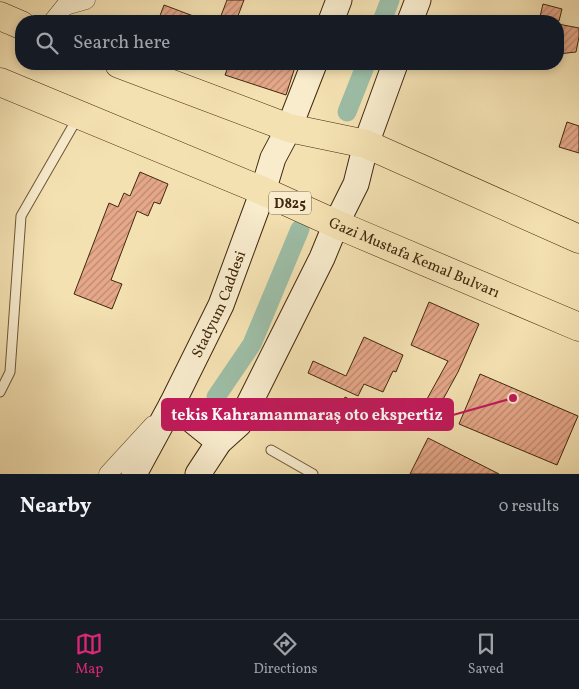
<!DOCTYPE html>
<html lang="en">
<head>
<meta charset="utf-8">
<style>
  body { margin:0; font-family:Vollkorn,serif; background:#20242c; color:#f1f3f6 }
  .list { margin:0; padding:0; list-style:none }
  h2 { display:flex; justify-content:space-between; align-items:center; height:65px; margin:0; padding:0 20px; font-size:21px }
  h2 small { font-size:16px; font-weight:400; color:#9ea1a6 }
  .icon { flex:none; width:28px; height:28px; fill:none; stroke:currentColor; stroke-width:2; stroke-linecap:round; stroke-linejoin:round }
  .map { position:relative; flex:none; width:579px; height:474px; overflow:hidden }
  .search { position:absolute; background:#171b24; box-shadow:0 2px 8px #0003; left:15px; right:15px; top:15px; height:55px; display:flex; align-items:center; gap:12px; box-sizing:border-box; padding:0 18px; border-radius:20px; color:#9ea1a6; font-size:19px }
  .sheet { height:145px; background:#171b24 }
  nav { display:flex; justify-content:space-around; align-items:center; box-sizing:border-box; height:70px; border-top:1px solid #363941; background:#171b24; font-size:14px; color:#9ea1a6 }
  nav a { display:grid; justify-items:center; gap:2px }
  nav .on { color:#db2777 }
  .map>svg:first-child { display:block }
  .lines { fill:none; stroke-linecap:round; stroke-linejoin:round }
  .canal { stroke:#9dbea7; stroke-width:19 }
  .building { fill:url(#building-hatch); stroke:#41280e }
  .lane-casing { stroke:#6e5637; stroke-width:11 }
  .street-casing { stroke:#6e5637; stroke-width:19 }
  .secondary-casing { stroke:#41280e; stroke-width:27 }
  .highway-casing { stroke:#41280e; stroke-width:29 }
  .lane { stroke:#f8eccd; stroke-width:9 }
  .street { stroke:#f8eccd; stroke-width:18 }
  .secondary { stroke:#f8eccd; stroke-width:25 }
  .highway { stroke:#f4e1b2; stroke-width:28 }
  .labels { text-anchor:middle; stroke-width:4.5; stroke-linejoin:round; paint-order:stroke }
  .shield { fill:#f8eccd; stroke:#786347; stroke-width:1 }
  .shield-label { font-size:14px; font-weight:bold; fill:#41280e }
  .street-label { font-size:15px; fill:#41280e; stroke:#f8eccd }
  .leader { fill:none; stroke:#c2185b; stroke-width:2 }
  .callout-dot { fill:#c2185b; stroke:#f8eccd; stroke-width:2 }
  .callout { fill:#c2185b; stroke:#c2185b; stroke-width:2 }
  .callout-label { font-size:16px; text-anchor:middle; font-weight:bold; fill:#fff }
</style>
</head>
<body>
<div class="map">
<svg width="579" height="474" viewBox="0 0 579 474">
  <defs>
    <pattern id="building-hatch" width="6" height="6" patternUnits="userSpaceOnUse" patternTransform="scale(1.25)"><rect width="6" height="6" fill="#e6a88a"/><path d="M-1 1l2-2M0 6l6-6M5 7l2-2" fill="none" stroke="#bc896f"/></pattern>
  </defs>
  <rect width="100%" height="100%" fill="#f4e1b2"/>
  <filter id="stains"><feTurbulence type="fractalNoise" baseFrequency=".004" numOctaves="4"/><feColorMatrix values="0 0 0 0 .2 0 0 0 0 .09 0 0 0 0 .02 0 0 0 .5 -.17"/></filter>
  <radialGradient id="worn" r=".72"><stop offset=".6" stop-color="#630" stop-opacity="0"/><stop offset="1" stop-color="#630" stop-opacity=".3"/></radialGradient>
  <g class="lines">
    <g class="canal">
      <path d="M 382,21 L 390,0"/>
      <path d="M 347,112 L 366,64"/>
      <path d="M 216,397 L 252,344 L 300,229"/>
    </g>
  </g>
  <g class="building">
    <path d="M 227,0 L 244,0 L 236,21 L 219,21 Z"/>
    <path d="M 543,4 L 562,9 L 559,21 L 539,21 Z"/>
    <path d="M 164,5 L 204,20 L 203,21 L 158,21 Z"/>
    <path d="M 558,24 L 579,28 L 579,37 L 576,52 L 558,54 Z"/>
    <path d="M 229,64 L 296,64 L 286,95 L 225,75 Z"/>
    <path d="M 567,122 L 579,126 L 579,153 L 559,147 Z"/>
    <path d="M 140,172 L 168,184 L 160,204 L 154,202 L 148,216 L 137,211 L 111,280 L 122,284 L 112,309 L 74,294 L 109,203 L 118,207 L 124,193 L 130,196 Z"/>
    <path d="M 429,302 L 479,324 L 458,372 L 435,414 L 422,408 L 448,361 L 411,345 Z"/>
    <path d="M 364,337 L 403,355 L 396,372 L 393,371 L 383,392 L 364,384 L 358,396 L 308,373 L 313,361 L 346,376 Z"/>
    <path d="M 480,374 L 578,416 L 557,465 L 459,424 Z"/>
    <path d="M 345,397 L 374,411 L 369,423 L 339,410 Z"/>
    <path d="M 428,438 L 436,442 L 499,474 L 410,474 Z"/>
  </g>
  <g class="lines">
    <defs>
      <g id="lane">
        <path d="M 0,392 L 10,372 L 21,216 L 78,117"/>
        <path d="M 271,450 L 313,474"/>
      </g>
      <g id="street">
        <path d="M 53,21 L 65,6 L 86,0"/>
        <path d="M 108,474 L 153,425"/>
      </g>
      <g id="secondary">
        <path d="M 331,21 L 339,0"/>
        <path d="M 410,21 L 418,0"/>
        <path d="M 172,404 L 219,442"/>
        <path id="s1" d="M 134,474 L 172,404 L 221,305 L 263,191 L 273,158 L 289,128 L 314,64"/>
        <path d="M 198,474 L 219,442 L 239,424 L 322,258 L 336,224 L 356,184 L 366,144 L 395,64"/>
      </g>
      <g id="highway">
        <path d="M 0,16 L 21,25"/>
        <path d="M 119,64 L 289,128 L 366,144 L 579,239"/>
        <path id="s2" d="M 0,82 L 263,191 L 336,224 L 579,327"/>
      </g>
    </defs>
    <use href="#lane" class="lane-casing"/>
    <use href="#street" class="street-casing"/>
    <use href="#secondary" class="secondary-casing"/>
    <use href="#highway" class="highway-casing"/>
    <use href="#lane" class="lane"/>
    <use href="#street" class="street"/>
    <use href="#secondary" class="secondary"/>
    <use href="#highway" class="highway"/>
  </g>
  <g class="labels">
    <rect class="shield" x="269" y="191.5" width="42" height="23" rx="4"/>
    <g class="shield-label">
      <text x="290" y="208">D825</text>
    </g>
    <g class="street-label">
      <text dy="5" stroke="none"><textPath href="#s2" startOffset="450">Gazi Mustafa Kemal Bulvarı</textPath></text>
      <text dy="5" stroke="none"><textPath href="#s1" startOffset="190">Stadyum Caddesi</textPath></text>
    </g>
  </g>
  <path class="leader" d="M513 398L453 415"/>
  <circle class="callout-dot" cx="513" cy="398" r="5"/>
  <rect class="callout" x="162" y="399" width="291" height="31" rx="5"/>
  <g class="callout-label">
    <text x="307" y="420">tekis Kahramanmaraş oto ekspertiz</text>
  </g>
  <rect width="100%" height="100%" filter="url(#stains)"/>
  <rect width="100%" height="100%" fill="url(#worn)"/>
</svg>
<div class="search"><svg class="icon" aria-label="search" viewBox="0 0 24 24"><circle cx="10" cy="10" r="6"/><path d="M15 15l6 6"/></svg>Search here</div>
</div>
<section class="sheet">
<h2>Nearby<small>0 results</small></h2>
<ul class="list">
</ul>
</section>
<nav>
<a class="on"><svg class="icon" aria-label="map" viewBox="0 0 24 24"><path d="M3 6l6-2 6 2 6-2v14l-6 2-6-2-6 2zM9 4v14M15 6v14"/></svg>Map</a>
<a><svg class="icon" aria-label="directions" viewBox="0 0 24 24"><path d="M12 3l9 9-9 9-9-9zM9 14v-3h6M13 9l2 2-2 2"/></svg>Directions</a>
<a><svg class="icon" aria-label="saved" viewBox="0 0 24 24"><path d="M7 4h10v16l-5-4-5 4z"/></svg>Saved</a>
</nav>
</body>
</html>
